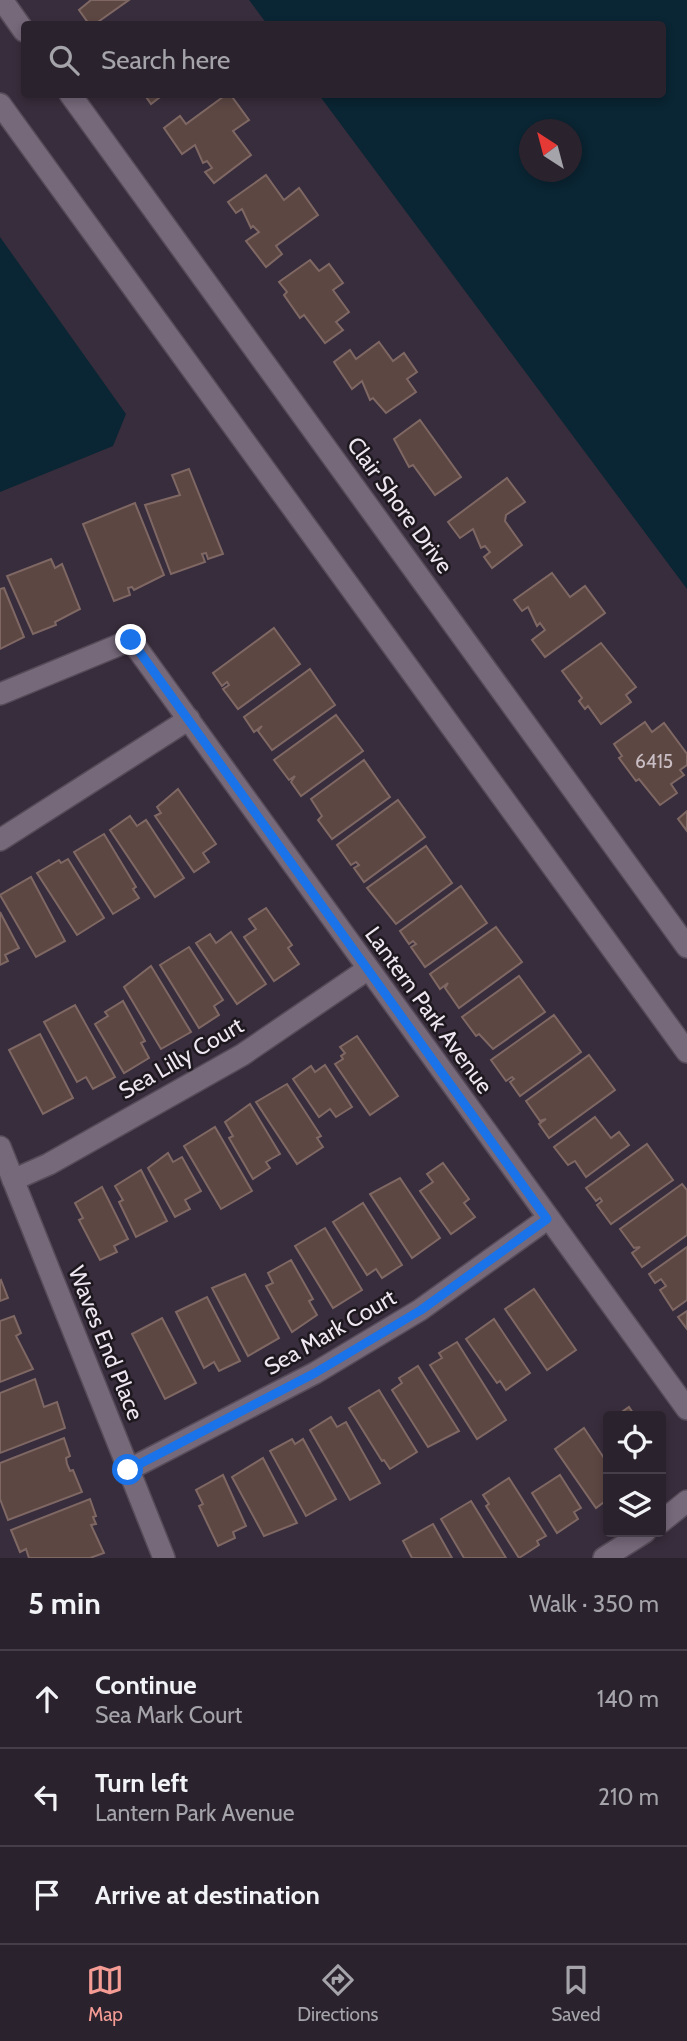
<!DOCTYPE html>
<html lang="en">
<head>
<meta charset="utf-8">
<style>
  body { margin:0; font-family:Cabin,sans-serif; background:#322a35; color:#f1f3f6 }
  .controls { position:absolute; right:21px; bottom:21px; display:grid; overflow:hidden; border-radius:7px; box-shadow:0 4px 10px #0003 }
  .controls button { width:63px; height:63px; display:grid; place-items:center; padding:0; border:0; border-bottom:2px solid #463f49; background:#2a222d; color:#f1f3f6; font:35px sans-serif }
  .compass { position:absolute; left:519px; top:119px; width:63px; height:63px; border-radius:50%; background:#2a222d; box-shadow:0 4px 10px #0003; rotate:324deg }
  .stop { position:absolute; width:21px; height:21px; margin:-16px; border:5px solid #1a73e8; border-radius:50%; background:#fff }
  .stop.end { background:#1a73e8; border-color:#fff; box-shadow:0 2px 7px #0008 }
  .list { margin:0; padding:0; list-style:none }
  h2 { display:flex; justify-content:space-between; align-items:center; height:91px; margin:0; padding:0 28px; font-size:30px }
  h2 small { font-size:23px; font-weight:400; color:#a5a4aa }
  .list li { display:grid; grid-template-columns:46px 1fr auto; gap:21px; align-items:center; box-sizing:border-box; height:98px; padding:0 28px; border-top:2px solid #463f49 }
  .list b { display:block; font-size:26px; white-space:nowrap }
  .list p { margin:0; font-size:23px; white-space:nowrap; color:#a5a4aa }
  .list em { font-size:23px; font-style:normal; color:#a5a4aa }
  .icon { flex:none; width:38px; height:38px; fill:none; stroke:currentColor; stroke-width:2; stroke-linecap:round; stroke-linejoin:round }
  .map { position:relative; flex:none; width:687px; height:1558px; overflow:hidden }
  .search { position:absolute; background:#2a222d; box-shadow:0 4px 10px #0003; left:21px; right:21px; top:21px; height:77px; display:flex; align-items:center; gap:18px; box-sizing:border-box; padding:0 24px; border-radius:7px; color:#a5a4aa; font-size:26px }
  .sheet { height:385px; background:#2a222d }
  nav { display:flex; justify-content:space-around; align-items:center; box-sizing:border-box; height:98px; border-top:2px solid #463f49; background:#2a222d; font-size:19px; color:#a5a4aa }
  nav a { display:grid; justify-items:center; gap:4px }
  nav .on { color:#f59c95 }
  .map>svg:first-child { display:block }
  .water { fill:#0a2533; fill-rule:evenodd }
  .building { fill:#5d4743; stroke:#7f6864; stroke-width:2 }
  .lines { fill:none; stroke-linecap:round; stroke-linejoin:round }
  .minor-casing { stroke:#564b58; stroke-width:24 }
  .minor { stroke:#76697a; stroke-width:21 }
  .route { stroke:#1a73e8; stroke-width:9 }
  .labels { text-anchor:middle; stroke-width:5; stroke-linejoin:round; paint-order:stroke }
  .number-label { font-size:19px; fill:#cabec5 }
  .street-label { font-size:23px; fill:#eee6f0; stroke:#1d171e }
</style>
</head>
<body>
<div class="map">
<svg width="687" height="1558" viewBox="0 0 687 1558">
  <rect width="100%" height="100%" fill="#382d3c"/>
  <g class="water">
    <path d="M 249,0 L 687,0 L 687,589 L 319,95 L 662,94 L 662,24 L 267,24 ZM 530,130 L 572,130 L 572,172 L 530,172 Z"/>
    <path d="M 0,237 L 126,414 L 113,446 L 0,492 Z"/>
  </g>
  <g class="building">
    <path d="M 91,0 L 129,0 L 95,24 L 89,24 L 79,10 Z"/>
    <path d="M 144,94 L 164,94 L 151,104 Z"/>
    <path d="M 227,94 L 230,94 L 249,120 L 233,131 L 251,155 L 214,183 L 205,172 L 212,168 L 207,161 L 203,163 L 195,145 L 182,154 L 164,128 L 180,116 L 186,124 Z"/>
    <path d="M 266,175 L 284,200 L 299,188 L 318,215 L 276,246 L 282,254 L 266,267 L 246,241 L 259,232 L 253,226 L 251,228 L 242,209 L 236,213 L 228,202 Z"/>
    <path d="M 310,260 L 319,271 L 329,264 L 343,283 L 333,290 L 349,312 L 336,322 L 343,330 L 325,343 L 304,315 L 300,318 L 284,295 L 287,292 L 279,282 Z"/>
    <path d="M 379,342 L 393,361 L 404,353 L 417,372 L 407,379 L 416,392 L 386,413 L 373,398 L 370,400 L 362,381 L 352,389 L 334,362 L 350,350 L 356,359 Z"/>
    <path d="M 420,420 L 461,477 L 435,495 L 413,465 L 409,467 L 394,439 Z"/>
    <path d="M 189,469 L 223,554 L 208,559 L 206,553 L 202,554 L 205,562 L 171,574 L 145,505 L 180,495 L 172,475 Z"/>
    <path d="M 507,478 L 525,502 L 506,515 L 505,521 L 522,545 L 492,568 L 484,557 L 490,552 L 485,546 L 481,548 L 473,529 L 460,538 L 448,522 Z"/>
    <path d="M 135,503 L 164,575 L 134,590 L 132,587 L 128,588 L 130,595 L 114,601 L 83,524 Z"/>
    <path d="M 51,559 L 55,568 L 62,564 L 80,609 L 55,622 L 56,625 L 33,634 L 7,576 Z"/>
    <path d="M 552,573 L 570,597 L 585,586 L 605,613 L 545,657 L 532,640 L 545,630 L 540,623 L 537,626 L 528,607 L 522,611 L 514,600 Z"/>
    <path d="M 4,588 L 24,637 L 0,649 L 0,589 Z"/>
    <path d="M 274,628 L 300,664 L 238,709 L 223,689 L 229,685 L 227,682 L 222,686 L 213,673 Z"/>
    <path d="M 601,643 L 636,687 L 626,695 L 631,702 L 601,724 L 588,706 L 585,709 L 579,701 L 582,698 L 562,671 Z"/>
    <path d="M 310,669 L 335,705 L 272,750 L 258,731 L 262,726 L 254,732 L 244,717 Z"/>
    <path d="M 336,715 L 363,751 L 301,796 L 291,782 L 295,776 L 289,780 L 274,760 Z"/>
    <path d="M 645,722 L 652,732 L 664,723 L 687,754 L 687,765 L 680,770 L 684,775 L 671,784 L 677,793 L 660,805 L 639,779 L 636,781 L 619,758 L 622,756 L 614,744 Z"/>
    <path d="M 364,760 L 390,797 L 332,839 L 318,820 L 322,816 L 311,799 Z"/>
    <path d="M 178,789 L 216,844 L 203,853 L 209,862 L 194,872 L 155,816 L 161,813 L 157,807 Z"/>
    <path d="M 398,800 L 425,837 L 364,882 L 354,868 L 359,865 L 356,862 L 351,865 L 337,845 Z"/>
    <path d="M 687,811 L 687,831 L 678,819 Z"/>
    <path d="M 130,816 L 137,826 L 146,820 L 184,878 L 155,897 L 110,830 Z"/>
    <path d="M 104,834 L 136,887 L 133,889 L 139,898 L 113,914 L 74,852 Z"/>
    <path d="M 426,846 L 452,883 L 396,924 L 367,888 Z"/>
    <path d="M 68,859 L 104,918 L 77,935 L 37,873 L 59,860 L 61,863 Z"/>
    <path d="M 31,877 L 65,941 L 36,957 L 0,895 Z"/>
    <path d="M 461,886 L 487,923 L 425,967 L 411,947 L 416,944 L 413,941 L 409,944 L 400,931 Z"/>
    <path d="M 266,908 L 292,945 L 288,948 L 299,964 L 274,981 L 244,937 L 256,929 L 249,919 Z"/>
    <path d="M 0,912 L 19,948 L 5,955 L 8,961 L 0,965 Z"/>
    <path d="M 496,927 L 522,962 L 459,1008 L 445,988 L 448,983 L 440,989 L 430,974 Z"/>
    <path d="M 231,932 L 266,984 L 237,1004 L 196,943 L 210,934 L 216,943 Z"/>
    <path d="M 189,947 L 223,1000 L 214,1006 L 219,1015 L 199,1028 L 160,965 Z"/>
    <path d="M 151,966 L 191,1032 L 161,1049 L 124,987 Z"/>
    <path d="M 519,976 L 545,1012 L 493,1049 L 479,1034 L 476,1036 L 462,1017 Z"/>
    <path d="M 123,1001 L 145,1041 L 141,1043 L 149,1058 L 124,1073 L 95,1024 L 108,1016 L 105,1012 Z"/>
    <path d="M 75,1005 L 115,1077 L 93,1089 L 86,1077 L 77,1082 L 44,1022 Z"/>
    <path d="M 554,1015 L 581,1052 L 520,1096 L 510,1082 L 514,1079 L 512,1077 L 506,1081 L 491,1060 Z"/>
    <path d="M 40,1034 L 73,1098 L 43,1114 L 9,1050 Z"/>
    <path d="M 357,1036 L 398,1096 L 370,1115 L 335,1064 L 343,1059 L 341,1056 L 345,1053 L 340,1047 Z"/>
    <path d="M 589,1055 L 615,1090 L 549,1138 L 539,1124 L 546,1119 L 540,1121 L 526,1101 Z"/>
    <path d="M 325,1065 L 352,1107 L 336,1117 L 330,1109 L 319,1117 L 293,1079 L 311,1066 L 315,1072 Z"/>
    <path d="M 287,1084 L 321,1136 L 317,1138 L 323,1147 L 297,1164 L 256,1102 Z"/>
    <path d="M 250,1104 L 280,1154 L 266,1162 L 270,1168 L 253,1179 L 229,1138 L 233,1136 L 225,1122 Z"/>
    <path d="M 595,1117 L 611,1138 L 619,1132 L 629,1145 L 586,1177 L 575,1161 L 568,1165 L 554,1147 Z"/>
    <path d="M 215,1127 L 252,1191 L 221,1209 L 184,1146 Z"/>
    <path d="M 647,1144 L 673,1180 L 611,1224 L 597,1205 L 602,1201 L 600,1198 L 596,1201 L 586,1188 Z"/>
    <path d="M 168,1153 L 173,1162 L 182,1157 L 201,1191 L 185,1200 L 190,1209 L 175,1217 L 148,1168 Z"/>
    <path d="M 443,1163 L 469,1199 L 464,1203 L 475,1217 L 451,1234 L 420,1191 L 433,1182 L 427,1174 Z"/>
    <path d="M 141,1170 L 167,1221 L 136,1237 L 119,1202 L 123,1200 L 115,1186 Z"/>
    <path d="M 400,1178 L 440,1238 L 412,1258 L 370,1194 Z"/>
    <path d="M 682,1184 L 687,1190 L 687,1235 L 642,1267 L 632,1253 L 640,1247 L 634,1248 L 620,1229 Z"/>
    <path d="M 102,1187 L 128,1239 L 114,1246 L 117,1252 L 100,1260 L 79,1220 L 83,1218 L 75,1203 Z"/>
    <path d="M 363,1203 L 402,1265 L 382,1278 L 376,1269 L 367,1275 L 333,1222 Z"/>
    <path d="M 325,1228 L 362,1290 L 333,1308 L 295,1246 Z"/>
    <path d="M 687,1247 L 687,1300 L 673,1310 L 660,1290 L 666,1286 L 661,1279 L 655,1283 L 649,1274 Z"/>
    <path d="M 291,1260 L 313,1299 L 309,1301 L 317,1315 L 292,1332 L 266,1286 L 273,1283 L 268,1273 Z"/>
    <path d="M 245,1274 L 279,1338 L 248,1356 L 212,1288 Z"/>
    <path d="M 1,1280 L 8,1298 L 0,1301 L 0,1281 Z"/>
    <path d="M 534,1289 L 576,1350 L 547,1370 L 505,1309 Z"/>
    <path d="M 207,1297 L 240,1361 L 219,1371 L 214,1362 L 204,1368 L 176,1312 Z"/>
    <path d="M 687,1311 L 687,1329 L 678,1317 Z"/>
    <path d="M 14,1316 L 21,1333 L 16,1336 L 33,1369 L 0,1382 L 0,1321 Z"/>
    <path d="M 162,1318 L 196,1383 L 165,1399 L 132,1334 Z"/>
    <path d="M 494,1319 L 530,1373 L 506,1390 L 500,1381 L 497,1383 L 466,1339 Z"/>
    <path d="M 457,1342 L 506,1420 L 477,1439 L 430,1365 L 442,1358 L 439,1353 Z"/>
    <path d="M 418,1366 L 459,1431 L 428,1447 L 392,1390 L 402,1383 L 399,1378 Z"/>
    <path d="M 35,1379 L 44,1407 L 57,1402 L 65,1428 L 0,1453 L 0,1393 Z"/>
    <path d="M 379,1390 L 417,1452 L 390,1469 L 384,1460 L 382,1461 L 349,1408 Z"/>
    <path d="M 629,1407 L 635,1416 L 616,1416 Z"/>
    <path d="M 331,1417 L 337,1427 L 346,1422 L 380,1483 L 350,1500 L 310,1430 Z"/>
    <path d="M 584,1428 L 608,1464 L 608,1499 L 596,1508 L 555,1449 Z"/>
    <path d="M 64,1438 L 70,1456 L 66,1458 L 67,1464 L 70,1471 L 73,1470 L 82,1492 L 8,1520 L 0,1499 L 0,1463 Z"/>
    <path d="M 292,1439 L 295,1444 L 303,1439 L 336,1499 L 306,1516 L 270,1451 Z"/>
    <path d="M 263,1458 L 297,1523 L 264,1536 L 232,1477 Z"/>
    <path d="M 223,1475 L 246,1526 L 233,1532 L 235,1538 L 218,1546 L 199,1506 L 203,1504 L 196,1490 Z"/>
    <path d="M 560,1475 L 581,1508 L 574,1512 L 578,1519 L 557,1533 L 532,1493 Z"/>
    <path d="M 509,1478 L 546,1536 L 537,1541 L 539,1545 L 519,1558 L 486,1506 L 489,1504 L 483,1495 Z"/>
    <path d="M 90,1499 L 96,1516 L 93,1517 L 96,1524 L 91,1525 L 104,1553 L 90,1558 L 29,1558 L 26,1549 L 20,1552 L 11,1530 Z"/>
    <path d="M 471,1501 L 506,1558 L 464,1558 L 441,1519 Z"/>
    <path d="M 433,1524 L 452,1558 L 412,1558 L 403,1541 Z"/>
  </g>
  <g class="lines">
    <defs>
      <g id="minor">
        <path d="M 2,0 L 24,31"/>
        <path d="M 70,94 L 687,947"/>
        <path d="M 0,104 L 687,1052"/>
        <path d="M 0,694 L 131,640 L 687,1409"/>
        <path d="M 0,840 L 189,719"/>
        <path d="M 0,1147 L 164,1558"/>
        <path d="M 13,1180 L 49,1164 L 242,1055 L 368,969"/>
        <path d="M 128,1470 L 315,1373 L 420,1310 L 547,1219"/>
        <path d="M 661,1522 L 687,1501"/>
        <path d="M 604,1558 L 645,1532"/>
      </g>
    </defs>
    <use href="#minor" class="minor-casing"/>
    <use href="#minor" class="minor"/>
  </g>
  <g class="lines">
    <path class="route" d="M 128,1470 L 315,1373 L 421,1310 L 547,1219 L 131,640"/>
  </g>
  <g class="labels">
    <g class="number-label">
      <text x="654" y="768">6415</text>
    </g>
    <g class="street-label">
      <text transform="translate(400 505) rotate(54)" y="8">Clair Shore Drive</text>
      <text transform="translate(429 1010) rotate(54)" y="8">Lantern Park Avenue</text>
      <text transform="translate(181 1058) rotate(-30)" y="8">Sea Lilly Court</text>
      <text transform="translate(330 1332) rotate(-30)" y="8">Sea Mark Court</text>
      <text transform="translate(106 1343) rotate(68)" y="8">Waves End Place</text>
    </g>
  </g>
</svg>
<div class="controls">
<button><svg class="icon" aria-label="locate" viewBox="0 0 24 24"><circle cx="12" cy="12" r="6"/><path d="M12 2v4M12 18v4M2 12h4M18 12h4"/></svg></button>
<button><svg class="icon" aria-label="layers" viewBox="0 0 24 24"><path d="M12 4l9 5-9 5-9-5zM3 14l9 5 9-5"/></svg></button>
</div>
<svg class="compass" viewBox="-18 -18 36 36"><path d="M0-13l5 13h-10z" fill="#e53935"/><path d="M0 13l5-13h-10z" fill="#a5a4aa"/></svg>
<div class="stop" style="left:128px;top:1470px"></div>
<div class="stop end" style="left:131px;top:640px"></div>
<div class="search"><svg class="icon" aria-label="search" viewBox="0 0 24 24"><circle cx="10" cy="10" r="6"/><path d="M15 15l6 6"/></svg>Search here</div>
</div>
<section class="sheet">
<h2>5 min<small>Walk · 350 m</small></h2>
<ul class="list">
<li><svg class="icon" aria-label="ahead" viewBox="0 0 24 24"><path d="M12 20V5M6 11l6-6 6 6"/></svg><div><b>Continue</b><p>Sea Mark Court</p></div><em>140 m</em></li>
<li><svg class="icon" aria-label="left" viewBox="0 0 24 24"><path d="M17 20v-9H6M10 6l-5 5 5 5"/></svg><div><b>Turn left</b><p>Lantern Park Avenue</p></div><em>210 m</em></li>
<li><svg class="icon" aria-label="arrive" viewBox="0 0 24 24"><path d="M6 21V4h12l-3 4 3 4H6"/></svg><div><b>Arrive at destination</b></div></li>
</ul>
</section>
<nav>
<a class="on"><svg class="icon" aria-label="map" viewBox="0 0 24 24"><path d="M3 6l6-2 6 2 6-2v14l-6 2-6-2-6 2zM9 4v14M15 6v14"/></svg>Map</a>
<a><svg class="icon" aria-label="directions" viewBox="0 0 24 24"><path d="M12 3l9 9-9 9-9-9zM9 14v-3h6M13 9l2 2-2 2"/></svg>Directions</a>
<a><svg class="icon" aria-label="saved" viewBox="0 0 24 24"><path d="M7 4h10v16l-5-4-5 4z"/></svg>Saved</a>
</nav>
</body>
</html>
